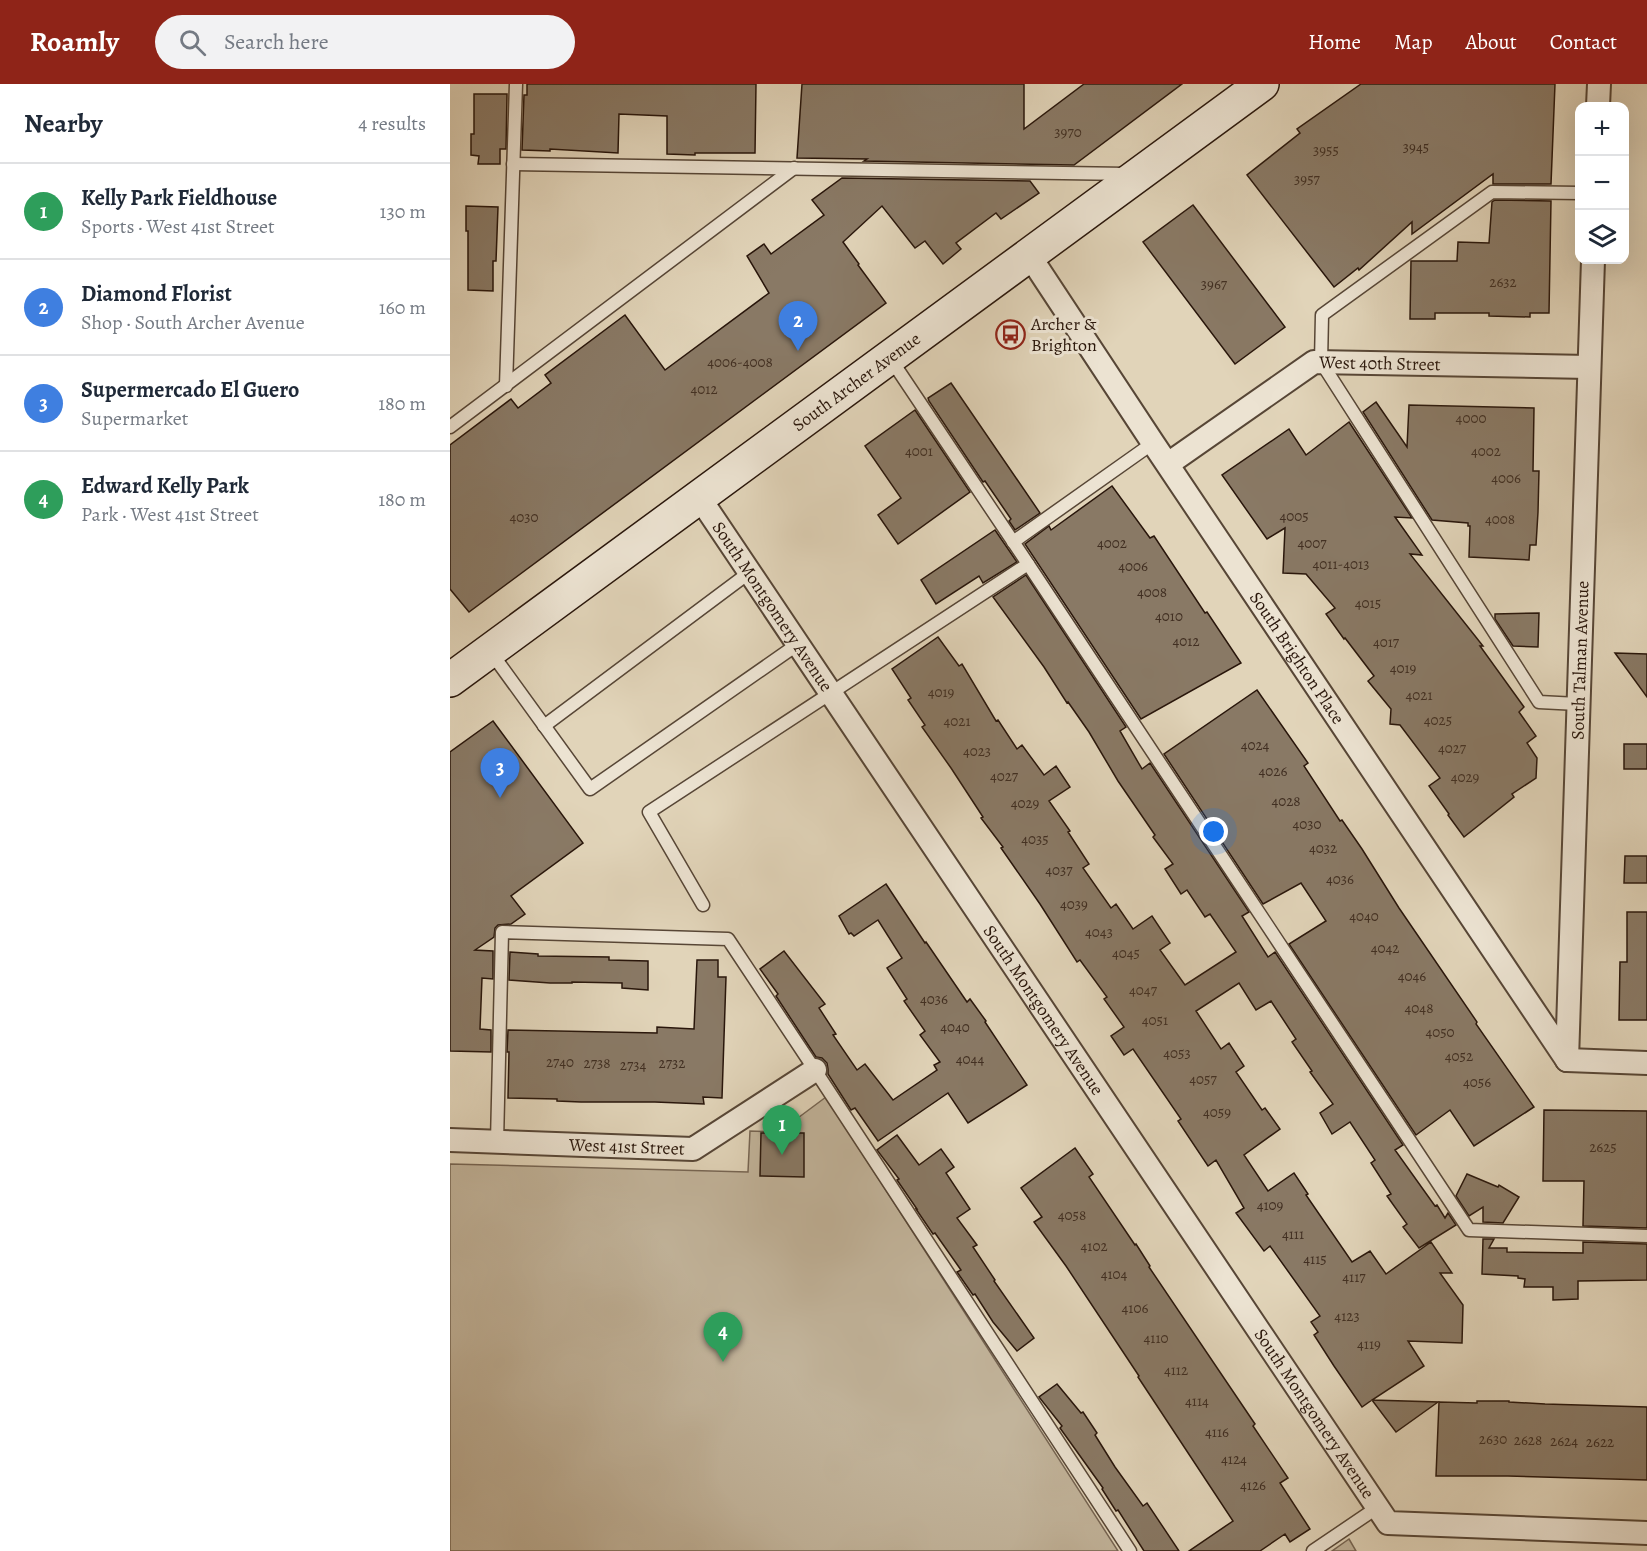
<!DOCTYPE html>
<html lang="en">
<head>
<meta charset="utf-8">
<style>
  body { margin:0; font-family:Alegreya,serif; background:#f2f2f3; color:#1f2937 }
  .controls { position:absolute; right:18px; top:18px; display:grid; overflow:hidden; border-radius:12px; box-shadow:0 6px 24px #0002 }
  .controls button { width:54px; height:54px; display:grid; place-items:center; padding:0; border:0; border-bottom:2px solid #e0e1e3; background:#fff; color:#1f2937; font:30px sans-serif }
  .you { position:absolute; left:764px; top:748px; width:21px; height:21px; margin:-15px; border:4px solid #fff; border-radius:50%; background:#1a73e8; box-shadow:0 0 0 9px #1a73e833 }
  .badge { display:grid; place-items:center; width:39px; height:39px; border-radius:50%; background:#8f2418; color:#fff; font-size:20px; font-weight:700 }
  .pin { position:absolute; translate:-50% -50px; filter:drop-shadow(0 2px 3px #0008) }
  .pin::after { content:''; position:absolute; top:32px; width:21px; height:18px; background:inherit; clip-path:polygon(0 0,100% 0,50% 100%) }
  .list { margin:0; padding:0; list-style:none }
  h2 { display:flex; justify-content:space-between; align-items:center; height:78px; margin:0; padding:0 24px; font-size:26px }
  h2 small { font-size:20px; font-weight:400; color:#747a83 }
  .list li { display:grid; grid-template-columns:39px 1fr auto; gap:18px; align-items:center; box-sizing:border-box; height:96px; padding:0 24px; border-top:2px solid #e0e1e3 }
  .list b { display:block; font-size:22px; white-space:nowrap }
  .list p { margin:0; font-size:20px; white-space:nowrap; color:#747a83 }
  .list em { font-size:20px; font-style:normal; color:#747a83 }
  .icon { flex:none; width:33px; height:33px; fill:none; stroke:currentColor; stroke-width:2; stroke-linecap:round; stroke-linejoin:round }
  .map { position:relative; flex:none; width:1197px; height:1467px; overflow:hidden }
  header { display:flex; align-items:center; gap:36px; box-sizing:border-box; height:84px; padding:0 30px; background:#8f2418; color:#fff }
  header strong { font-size:28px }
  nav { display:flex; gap:33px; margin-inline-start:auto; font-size:21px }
  .search { width:420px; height:54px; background:#f2f2f3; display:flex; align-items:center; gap:15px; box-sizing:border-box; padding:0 21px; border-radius:33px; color:#747a83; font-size:22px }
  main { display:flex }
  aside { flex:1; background:#fff }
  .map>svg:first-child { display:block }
  .green { fill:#c2b49b; stroke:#766553; stroke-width:1.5 }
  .building { fill:#897965; stroke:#29160b; stroke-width:1.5 }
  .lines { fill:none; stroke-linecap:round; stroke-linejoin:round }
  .service-casing { stroke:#574636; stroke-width:15 }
  .minor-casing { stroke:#574636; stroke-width:26 }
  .secondary-casing { stroke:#29160b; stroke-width:36 }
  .service { stroke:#ece3d2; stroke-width:12 }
  .minor { stroke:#ece3d2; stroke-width:22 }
  .secondary { stroke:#ece3d2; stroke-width:33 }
  .labels { text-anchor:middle; stroke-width:6; stroke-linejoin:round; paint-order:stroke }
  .number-label { font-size:15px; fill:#412f22 }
  .poi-label { font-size:18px; fill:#29160b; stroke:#ece3d2; text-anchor:start }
  .street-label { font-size:18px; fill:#29160b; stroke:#ece3d2 }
</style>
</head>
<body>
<header>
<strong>Roamly</strong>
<div class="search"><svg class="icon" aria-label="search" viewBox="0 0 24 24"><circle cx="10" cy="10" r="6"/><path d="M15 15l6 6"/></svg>Search here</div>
<nav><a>Home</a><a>Map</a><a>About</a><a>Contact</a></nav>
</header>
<main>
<aside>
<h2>Nearby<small>4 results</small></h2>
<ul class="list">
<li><span class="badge" style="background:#2e9e5b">1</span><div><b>Kelly Park Fieldhouse</b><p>Sports · West 41st Street</p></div><em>130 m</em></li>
<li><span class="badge" style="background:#3f7fe0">2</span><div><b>Diamond Florist</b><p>Shop · South Archer Avenue</p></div><em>160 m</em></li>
<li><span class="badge" style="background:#3f7fe0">3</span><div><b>Supermercado El Guero</b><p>Supermarket</p></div><em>180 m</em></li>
<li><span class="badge" style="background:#2e9e5b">4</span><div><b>Edward Kelly Park</b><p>Park · West 41st Street</p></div><em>180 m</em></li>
</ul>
</aside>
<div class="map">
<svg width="1197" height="1467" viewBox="0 0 1197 1467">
  <rect width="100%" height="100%" fill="#e1d4b9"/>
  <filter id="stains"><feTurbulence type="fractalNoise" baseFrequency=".00333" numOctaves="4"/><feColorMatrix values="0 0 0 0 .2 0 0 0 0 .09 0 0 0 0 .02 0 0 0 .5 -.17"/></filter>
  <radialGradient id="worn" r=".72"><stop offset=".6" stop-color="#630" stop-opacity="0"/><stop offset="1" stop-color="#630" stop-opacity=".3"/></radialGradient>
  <g class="green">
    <path d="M 376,1013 L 668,1467 L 0,1467 L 0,1080 L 298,1088 L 300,1047 L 329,1048 Z"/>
    <path d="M 899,1455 L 906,1467 L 882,1467 Z"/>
  </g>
  <g class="building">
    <path d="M 77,0 L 306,0 L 305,69 L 245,69 L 245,71 L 217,70 L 217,32 L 169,30 L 168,69 L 100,65 L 100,67 L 72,66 L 74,11 L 77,11 Z"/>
    <path d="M 352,0 L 574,0 L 574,45 L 634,0 L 732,0 L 624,81 L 414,77 L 417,75 L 347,74 Z"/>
    <path d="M 911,0 L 1105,0 L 1101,100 L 1043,100 L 1043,90 L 962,150 L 962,138 L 909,186 L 908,184 L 884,203 L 797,91 L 850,49 L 847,45 Z"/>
    <path d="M 24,10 L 57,10 L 56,65 L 50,65 L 50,80 L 28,80 L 29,72 L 21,71 L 21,50 L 24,50 Z"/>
    <path d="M 392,94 L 580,97 L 589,109 L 551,135 L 546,129 L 506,159 L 511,165 L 493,180 L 475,157 L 465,164 L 432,122 L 393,158 L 409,180 L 408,181 L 436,219 L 19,528 L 0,505 L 0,361 L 61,315 L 68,324 L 101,299 L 95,291 L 175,231 L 215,286 L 319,209 L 297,172 L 314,160 L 321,170 L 374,131 L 362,116 Z"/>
    <path d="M 1045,116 L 1101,117 L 1099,229 L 1080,229 L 1080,233 L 1039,232 L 1039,229 L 985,229 L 985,235 L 960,235 L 961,177 L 1007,177 L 1008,158 L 1039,159 L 1042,118 Z"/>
    <path d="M 743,121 L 835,243 L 785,280 L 693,158 Z"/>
    <path d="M 16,122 L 48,123 L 46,177 L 43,177 L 43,207 L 18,206 L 18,147 L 16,147 Z"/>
    <path d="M 501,299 L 590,429 L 565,446 L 559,437 L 561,435 L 535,397 L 533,398 L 479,317 L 478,314 Z"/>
    <path d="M 926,318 L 957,363 L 959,321 L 1084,324 L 1083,387 L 1089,387 L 1088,428 L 1086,461 L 1080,461 L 1079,476 L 1019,473 L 1020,442 L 1018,442 L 1018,439 L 982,436 L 913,328 Z"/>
    <path d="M 465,326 L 520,408 L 448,460 L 428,431 L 451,414 L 415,362 Z"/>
    <path d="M 899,338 L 962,434 L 945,433 L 972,471 L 960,470 L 1033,562 L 1030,562 L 1074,623 L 1069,628 L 1086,652 L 1077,659 L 1087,674 L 1086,694 L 1062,710 L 1064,713 L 1014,753 L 998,731 L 999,730 L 979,702 L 990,694 L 950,641 L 940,640 L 941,625 L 918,597 L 924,592 L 895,554 L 894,555 L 876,530 L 885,524 L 856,490 L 833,489 L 835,444 L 817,455 L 772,391 L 839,345 L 856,371 Z"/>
    <path d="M 662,402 L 700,454 L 704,452 L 755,529 L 757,528 L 791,579 L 691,635 L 575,460 L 599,442 L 601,446 Z"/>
    <path d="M 545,446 L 567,478 L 533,499 L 529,492 L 486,520 L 471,496 Z"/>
    <path d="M 576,491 L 676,643 L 670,647 L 692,685 L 700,679 L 799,828 L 792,832 L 818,873 L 825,868 L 953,1061 L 945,1066 L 985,1122 L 987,1121 L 995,1134 L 998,1129 L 1006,1141 L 969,1164 L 953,1143 L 957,1140 L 937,1112 L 941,1110 L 921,1079 L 925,1076 L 900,1038 L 882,1050 L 870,1029 L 883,1020 L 860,988 L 862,987 L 842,958 L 846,955 L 821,917 L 806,926 L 789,899 L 746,927 L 771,965 L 779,959 L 794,982 L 786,988 L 812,1026 L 815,1024 L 830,1045 L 794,1071 L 818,1107 L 844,1089 L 858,1110 L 856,1111 L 902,1178 L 920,1167 L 936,1190 L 981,1158 L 1002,1189 L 990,1189 L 1013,1221 L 1012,1259 L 958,1257 L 974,1282 L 922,1316 L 988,1318 L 946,1348 L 922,1316 L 912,1323 L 884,1282 L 864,1251 L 868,1248 L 861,1238 L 870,1232 L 820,1162 L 814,1167 L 786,1129 L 794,1124 L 766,1076 L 758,1082 L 728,1037 L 731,1035 L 683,965 L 674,971 L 661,952 L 674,943 L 654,915 L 657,913 L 630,876 L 627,878 L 590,820 L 551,764 L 553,763 L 531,734 L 533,733 L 501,684 L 472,643 L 475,641 L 458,616 L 461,614 L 442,585 L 488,553 L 509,582 L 512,580 L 546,637 L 548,636 L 567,665 L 572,661 L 594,691 L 606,682 L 620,703 L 599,717 L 620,747 L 618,748 L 639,780 L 633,784 L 661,824 L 666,820 L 683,845 L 702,832 L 720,859 L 710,866 L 735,901 L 786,868 L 760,830 L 755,833 L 737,806 L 731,810 L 715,785 L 723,780 L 703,753 L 705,751 L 668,697 L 639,648 L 618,618 L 617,619 L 594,583 L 543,513 Z"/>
    <path d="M 1089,529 L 1088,563 L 1063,562 L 1045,535 L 1045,530 Z"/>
    <path d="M 1165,569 L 1197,570 L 1197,613 Z"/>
    <path d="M 807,606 L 858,679 L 854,682 L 890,737 L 892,736 L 912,765 L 949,824 L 1027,938 L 1026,940 L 1084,1023 L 1024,1062 L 1000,1026 L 966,1051 L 839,860 L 876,837 L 851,799 L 813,820 L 714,670 Z"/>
    <path d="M 43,637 L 133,759 L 61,812 L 75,830 L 61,840 L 48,841 L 45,844 L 44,853 L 25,866 L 43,867 L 43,895 L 32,894 L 30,945 L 41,946 L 41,968 L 0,967 L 0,668 Z"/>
    <rect x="1174" y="660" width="23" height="25"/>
    <path d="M 1175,772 L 1197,772 L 1197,799 L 1174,799 Z"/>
    <path d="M 436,800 L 475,859 L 476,858 L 517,918 L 520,915 L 536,937 L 535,938 L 577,1001 L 518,1039 L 498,1009 L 428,1057 L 405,1024 L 401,1026 L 378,990 L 378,985 L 377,979 L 372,974 L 366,973 L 326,912 L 328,910 L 310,885 L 334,867 L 375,920 L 369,924 L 386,950 L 383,951 L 407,986 L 415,980 L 443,1016 L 487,986 L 484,981 L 490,978 L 470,951 L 475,947 L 454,917 L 457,915 L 437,884 L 452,874 L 428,836 L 404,852 L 401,849 L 399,850 L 389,832 Z"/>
    <path d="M 1177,828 L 1197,828 L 1197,936 L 1169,936 L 1170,878 L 1177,878 Z"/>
    <path d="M 60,868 L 88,870 L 88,872 L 159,873 L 159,876 L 198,877 L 198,906 L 172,904 L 172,899 L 122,898 L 122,899 L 100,899 L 59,896 Z"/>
    <path d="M 247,876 L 268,876 L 268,893 L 276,893 L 272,1014 L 253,1013 L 254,1020 L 205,1018 L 131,1018 L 107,1017 L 107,1015 L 58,1014 L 59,968 L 57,968 L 58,946 L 207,949 L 207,943 L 244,945 Z"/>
    <path d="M 1094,1026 L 1197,1027 L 1197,1144 L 1133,1142 L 1134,1097 L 1093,1097 Z"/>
    <path d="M 311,1049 L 354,1049 L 354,1093 L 310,1092 Z"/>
    <path d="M 447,1051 L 469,1081 L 491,1065 L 504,1083 L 496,1089 L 520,1125 L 507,1134 L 527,1161 L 523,1163 L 545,1196 L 544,1197 L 584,1254 L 567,1267 L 543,1238 L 525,1210 L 523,1211 L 507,1188 L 511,1186 L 485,1149 L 483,1150 L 466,1125 L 467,1125 L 447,1096 L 449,1095 L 427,1066 Z"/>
    <path d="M 625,1064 L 643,1090 L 639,1093 L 685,1161 L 686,1160 L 700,1182 L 699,1183 L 805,1340 L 803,1342 L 838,1394 L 830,1399 L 860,1445 L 840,1458 L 835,1450 L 810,1467 L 739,1467 L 783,1437 L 688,1293 L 689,1292 L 616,1182 L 584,1138 L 592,1133 L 571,1104 Z"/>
    <path d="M 1017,1090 L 1048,1103 L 1049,1101 L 1069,1113 L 1053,1139 L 1033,1138 L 1033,1123 L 1019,1132 L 1006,1112 Z"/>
    <path d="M 1033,1155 L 1044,1155 L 1039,1164 L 1057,1164 L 1057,1168 L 1133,1169 L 1133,1158 L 1197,1160 L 1197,1196 L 1128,1197 L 1128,1215 L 1103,1216 L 1103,1203 L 1074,1203 L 1075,1195 L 1068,1194 L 1068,1192 L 1032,1190 Z"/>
    <path d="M 607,1300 L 631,1329 L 633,1328 L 647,1349 L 645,1351 L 665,1383 L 693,1422 L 697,1419 L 729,1467 L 694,1467 L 668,1426 L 666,1427 L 652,1405 L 653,1404 L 610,1344 L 612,1342 L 589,1313 Z"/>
    <path d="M 1027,1317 L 1059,1317 L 1059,1318 L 1095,1320 L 1197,1323 L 1197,1396 L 1058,1392 L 986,1392 L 989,1318 L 1027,1319 Z"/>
  </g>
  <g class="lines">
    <defs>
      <g id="service">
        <path d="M 63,80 L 677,90"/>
        <path d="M 440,274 L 578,480 L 1019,1146 L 1197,1152"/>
        <path d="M 56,302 L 66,0"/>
        <path d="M 0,343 L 344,84"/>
        <path d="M 563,458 L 703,359"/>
        <path d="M 40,567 L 140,705 L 348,560"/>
        <path d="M 1128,620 L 1089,618 L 871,278 L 872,231 L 1042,108 L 1130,109"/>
        <path d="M 94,642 L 300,488"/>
        <path d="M 253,821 L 199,728 L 578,480"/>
        <path d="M 47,1058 L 52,848 L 278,855 L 365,986 L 680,1467"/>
        <path d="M 863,1467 L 928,1423"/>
      </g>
      <g id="minor">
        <path d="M 1148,22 L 1149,0"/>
        <path id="s1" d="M 579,171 L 703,359 L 1117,976"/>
        <path id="s2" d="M 718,380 L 864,278 L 1139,283"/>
        <path id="s3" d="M 249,413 L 938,1439 L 1197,1449"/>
        <path id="s4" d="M 1117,976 L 1143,176"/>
        <path d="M 1117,976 L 1197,979"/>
        <path id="s5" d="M 0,1056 L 243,1065 L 365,986"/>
      </g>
      <g id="secondary">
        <path id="s6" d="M 0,596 L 812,0"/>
      </g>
    </defs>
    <use href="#service" class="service-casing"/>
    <use href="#minor" class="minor-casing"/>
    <use href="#secondary" class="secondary-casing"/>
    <use href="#service" class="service"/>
    <use href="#minor" class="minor"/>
    <use href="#secondary" class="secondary"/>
  </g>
  <defs>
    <symbol id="bus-ring" viewBox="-11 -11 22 22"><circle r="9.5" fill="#ece3d2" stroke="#8f2418" stroke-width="1.5"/><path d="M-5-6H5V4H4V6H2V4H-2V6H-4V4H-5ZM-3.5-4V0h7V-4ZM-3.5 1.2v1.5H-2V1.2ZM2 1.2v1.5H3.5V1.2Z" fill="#8f2418"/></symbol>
  </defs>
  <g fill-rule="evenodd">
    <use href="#bus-ring" x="544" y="234" width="33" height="33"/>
  </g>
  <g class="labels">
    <g class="number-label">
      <text x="618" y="53">3970</text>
      <text x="966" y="68">3945</text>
      <text x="876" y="71">3955</text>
      <text x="857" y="100">3957</text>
      <text x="1053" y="203">2632</text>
      <text x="764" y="205">3967</text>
      <text x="290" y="283">4006-4008</text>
      <text x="254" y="310">4012</text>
      <text x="1021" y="339">4000</text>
      <text x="469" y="372">4001</text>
      <text x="1036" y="372">4002</text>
      <text x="1056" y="399">4006</text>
      <text x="844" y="437">4005</text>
      <text x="74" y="438">4030</text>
      <text x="1050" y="440">4008</text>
      <text x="662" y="464">4002</text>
      <text x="862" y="464">4007</text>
      <text x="891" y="485">4011-4013</text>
      <text x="683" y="487">4006</text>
      <text x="702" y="513">4008</text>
      <text x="918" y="524">4015</text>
      <text x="719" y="537">4010</text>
      <text x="736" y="562">4012</text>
      <text x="936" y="563">4017</text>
      <text x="953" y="589">4019</text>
      <text x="491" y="613">4019</text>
      <text x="969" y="616">4021</text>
      <text x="988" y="641">4025</text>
      <text x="507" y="642">4021</text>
      <text x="805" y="666">4024</text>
      <text x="1002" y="669">4027</text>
      <text x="527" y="672">4023</text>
      <text x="823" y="692">4026</text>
      <text x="554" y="697">4027</text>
      <text x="1015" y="698">4029</text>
      <text x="836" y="722">4028</text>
      <text x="575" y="724">4029</text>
      <text x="857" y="745">4030</text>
      <text x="585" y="760">4035</text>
      <text x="873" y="769">4032</text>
      <text x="609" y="791">4037</text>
      <text x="890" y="800">4036</text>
      <text x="624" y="825">4039</text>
      <text x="914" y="837">4040</text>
      <text x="649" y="853">4043</text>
      <text x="935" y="869">4042</text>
      <text x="676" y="874">4045</text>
      <text x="962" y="897">4046</text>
      <text x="693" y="911">4047</text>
      <text x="484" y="920">4036</text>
      <text x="969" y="929">4048</text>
      <text x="705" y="941">4051</text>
      <text x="505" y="948">4040</text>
      <text x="990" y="953">4050</text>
      <text x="727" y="974">4053</text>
      <text x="1009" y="977">4052</text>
      <text x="520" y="980">4044</text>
      <text x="110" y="983">2740</text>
      <text x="147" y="984">2738</text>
      <text x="222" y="984">2732</text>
      <text x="183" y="986">2734</text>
      <text x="753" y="1000">4057</text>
      <text x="1027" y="1003">4056</text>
      <text x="767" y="1033">4059</text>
      <text x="1153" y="1068">2625</text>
      <text x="820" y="1126">4109</text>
      <text x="622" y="1136">4058</text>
      <text x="843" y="1155">4111</text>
      <text x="644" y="1167">4102</text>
      <text x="865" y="1180">4115</text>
      <text x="664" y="1195">4104</text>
      <text x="904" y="1198">4117</text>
      <text x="685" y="1229">4106</text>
      <text x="897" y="1237">4123</text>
      <text x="706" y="1259">4110</text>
      <text x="919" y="1265">4119</text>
      <text x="726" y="1291">4112</text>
      <text x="747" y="1322">4114</text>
      <text x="767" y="1353">4116</text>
      <text x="1043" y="1360">2630</text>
      <text x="1078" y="1361">2628</text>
      <text x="1114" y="1362">2624</text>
      <text x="1150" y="1363">2622</text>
      <text x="784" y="1380">4124</text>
      <text x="803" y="1406">4126</text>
    </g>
    <g class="poi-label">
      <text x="581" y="246">Archer &amp;<tspan x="581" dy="21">Brighton</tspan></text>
    </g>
    <g class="street-label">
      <text dy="6" stroke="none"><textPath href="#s2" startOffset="244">West 40th Street</textPath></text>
      <text dy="6" stroke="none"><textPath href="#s6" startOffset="504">South Archer Avenue</textPath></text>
      <text dy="6" stroke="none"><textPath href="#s3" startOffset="132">South Montgomery Avenue</textPath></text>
      <text dy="6" stroke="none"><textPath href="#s1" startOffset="484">South Brighton Place</textPath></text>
      <text dy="6" stroke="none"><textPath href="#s4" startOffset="400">South Talman Avenue</textPath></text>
      <text dy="6" stroke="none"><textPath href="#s3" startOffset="618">South Montgomery Avenue</textPath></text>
      <text dy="6" stroke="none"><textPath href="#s5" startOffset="177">West 41st Street</textPath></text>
      <text dy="6" stroke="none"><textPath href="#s3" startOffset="1104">South Montgomery Avenue</textPath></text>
    </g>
  </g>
  <rect width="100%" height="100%" filter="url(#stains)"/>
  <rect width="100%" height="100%" fill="url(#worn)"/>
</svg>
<div class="controls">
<button>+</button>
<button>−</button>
<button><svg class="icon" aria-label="layers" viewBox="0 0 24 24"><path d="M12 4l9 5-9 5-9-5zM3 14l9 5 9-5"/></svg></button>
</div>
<div class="you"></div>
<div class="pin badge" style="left:332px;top:1071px;background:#2e9e5b">1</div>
<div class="pin badge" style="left:348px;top:267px;background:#3f7fe0">2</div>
<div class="pin badge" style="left:50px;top:714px;background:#3f7fe0">3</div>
<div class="pin badge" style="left:273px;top:1278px;background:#2e9e5b">4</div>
</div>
</main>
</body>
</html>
